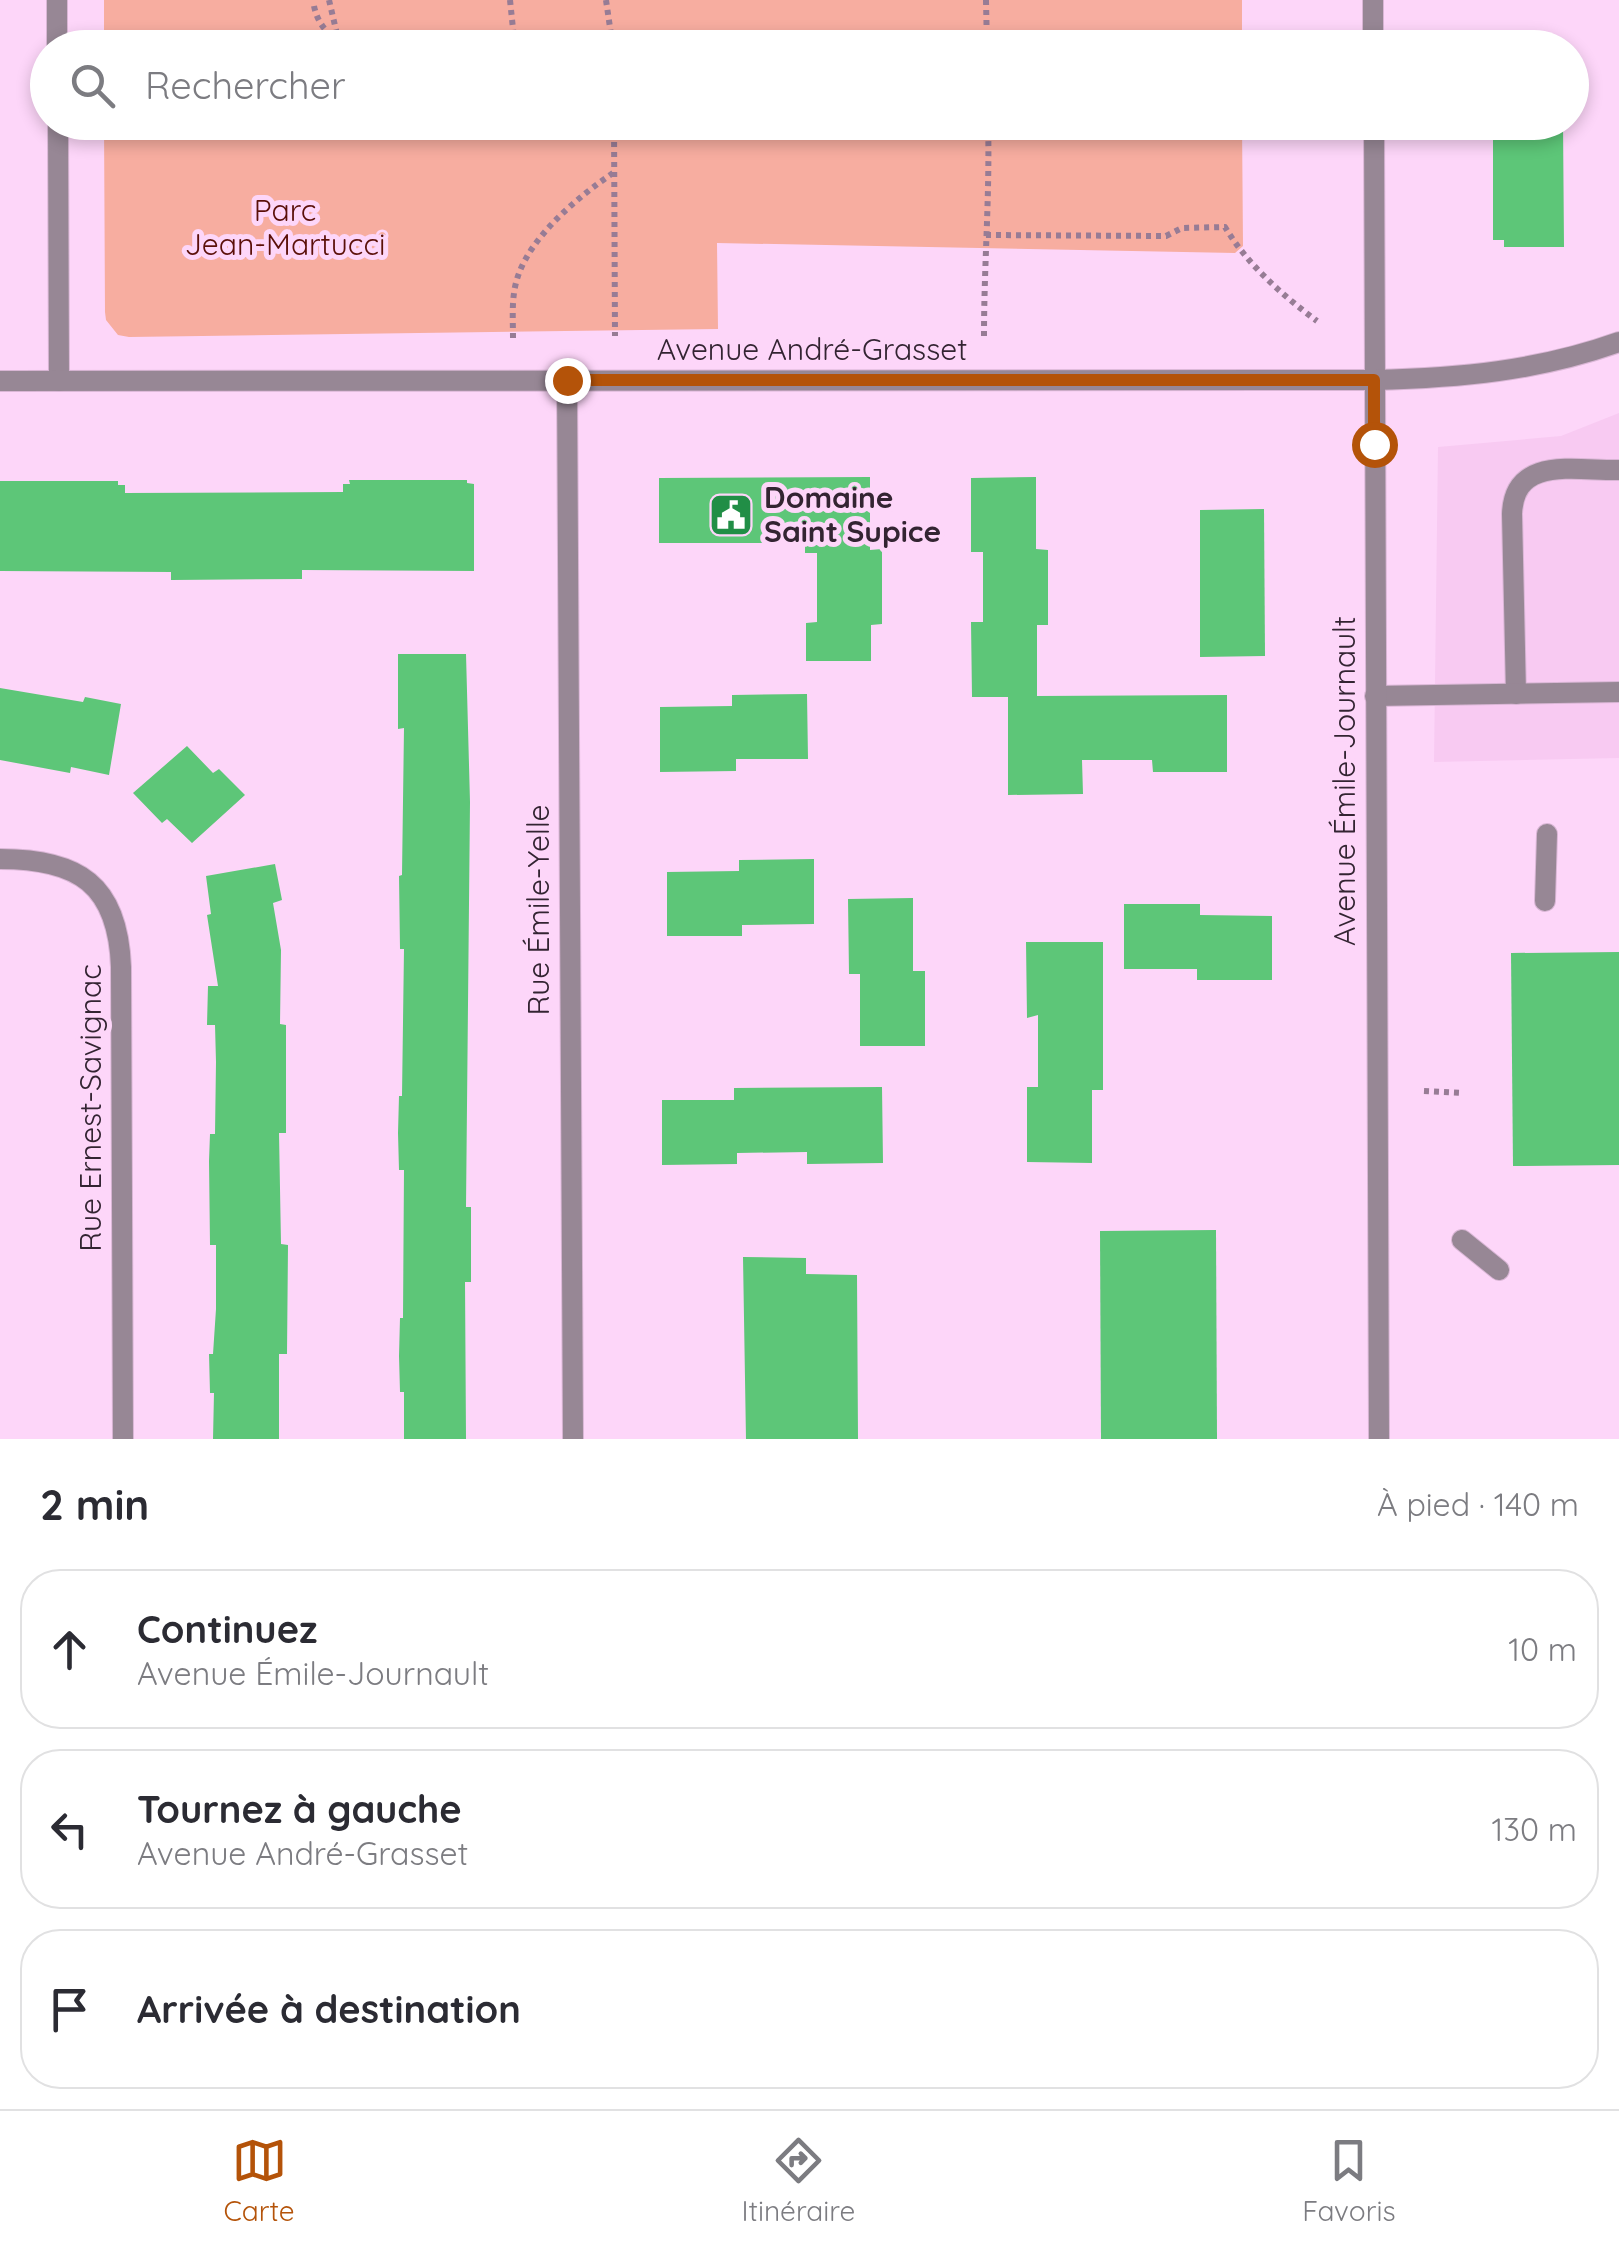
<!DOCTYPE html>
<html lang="fr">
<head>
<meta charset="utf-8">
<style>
  body { margin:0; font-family:Quicksand,sans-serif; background:#f2f2f3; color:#2b2b33 }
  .stop { position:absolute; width:30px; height:30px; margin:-22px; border:8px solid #b45309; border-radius:50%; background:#fff }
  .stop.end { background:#b45309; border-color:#fff; box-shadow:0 2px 10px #0008 }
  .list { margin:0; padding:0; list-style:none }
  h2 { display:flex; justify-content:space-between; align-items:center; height:130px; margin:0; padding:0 40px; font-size:42px }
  h2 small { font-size:32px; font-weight:400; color:#7c7c81 }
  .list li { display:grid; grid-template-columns:65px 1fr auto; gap:30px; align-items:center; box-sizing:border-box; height:160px; margin:0 20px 20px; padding:0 20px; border:2px solid #e1e1e2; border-radius:40px }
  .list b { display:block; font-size:38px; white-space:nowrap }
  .list p { margin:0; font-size:32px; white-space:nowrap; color:#7c7c81 }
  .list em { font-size:32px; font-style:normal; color:#7c7c81 }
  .icon { flex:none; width:55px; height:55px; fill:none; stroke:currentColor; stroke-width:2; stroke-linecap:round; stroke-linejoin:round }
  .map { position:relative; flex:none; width:1619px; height:1439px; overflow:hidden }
  .search { position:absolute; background:#fff; box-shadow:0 5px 15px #0003; left:30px; right:30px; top:30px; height:110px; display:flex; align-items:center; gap:25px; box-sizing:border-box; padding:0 35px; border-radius:55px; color:#7c7c81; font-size:38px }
  .sheet { height:670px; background:#fff }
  nav { display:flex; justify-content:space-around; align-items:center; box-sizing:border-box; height:140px; border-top:2px solid #e1e1e2; background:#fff; font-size:28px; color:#7c7c81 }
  nav a { display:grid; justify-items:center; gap:5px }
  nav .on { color:#b45309 }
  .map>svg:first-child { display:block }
  .built { fill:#f8caf2 }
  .green { fill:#f7ada0 }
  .building { fill:#5dc678 }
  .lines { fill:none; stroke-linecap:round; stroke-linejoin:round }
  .lane-casing { stroke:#d9b6d5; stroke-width:22 }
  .street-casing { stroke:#d9b6d5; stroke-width:22 }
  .path { stroke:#977c95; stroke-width:6; stroke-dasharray:5 5; stroke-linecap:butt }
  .lane { stroke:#978795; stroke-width:20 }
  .street { stroke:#978795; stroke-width:20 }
  .route { stroke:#b45309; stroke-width:12 }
  .labels { text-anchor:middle; stroke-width:10; stroke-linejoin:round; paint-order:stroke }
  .park-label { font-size:30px; fill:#5a0f08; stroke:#fdd6f9 }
  .street-label { font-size:30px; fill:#332432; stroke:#fdd6f9 }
  .poi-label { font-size:30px; font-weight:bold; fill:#332432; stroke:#fdd6f9; text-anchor:start }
</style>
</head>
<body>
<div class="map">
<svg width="1619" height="1439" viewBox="0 0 1619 1439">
  <rect width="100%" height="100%" fill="#fdd6f9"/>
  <path class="built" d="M 1619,413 L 1619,758 L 1434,762 L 1438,447 L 1561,436 Z"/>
  <g class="green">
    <path d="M 104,0 L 1242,0 L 1242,47 L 104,48 Z"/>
    <path d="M 104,123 L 1242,123 L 1243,246 L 1235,253 L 717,243 L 718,329 L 129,337 L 118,335 L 106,320 L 105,312 Z"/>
  </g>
  <g class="building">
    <path d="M 1514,122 L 1563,122 L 1564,247 L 1504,247 L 1504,240 L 1493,240 L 1493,138 L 1503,138 L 1503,131 L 1514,131 Z"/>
    <path d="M 870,477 L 870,550 L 882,549 L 882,624 L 871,625 L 871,661 L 806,661 L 806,623 L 817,622 L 817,553 L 805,553 L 805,543 L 659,543 L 659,478 Z"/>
    <path d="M 1036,477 L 1036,549 L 1048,550 L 1048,625 L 1037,625 L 1037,696 L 1227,695 L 1227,772 L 1153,772 L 1152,760 L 1082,760 L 1083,794 L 1008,795 L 1008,697 L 972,697 L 971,622 L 983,622 L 983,552 L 971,552 L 971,478 Z"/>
    <path d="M 349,480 L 467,480 L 467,483 L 474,484 L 474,571 L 302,570 L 302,579 L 171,580 L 171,572 L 0,571 L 0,481 L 118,481 L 118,485 L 125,485 L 125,493 L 343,492 L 343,484 L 350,484 Z"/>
    <path d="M 1264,509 L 1265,656 L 1200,657 L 1200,510 Z"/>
    <path d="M 398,654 L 466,654 L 470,802 L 466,1207 L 471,1207 L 471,1282 L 465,1282 L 466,1439 L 404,1439 L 404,1392 L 400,1392 L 399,1356 L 400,1318 L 403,1318 L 404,1170 L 399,1170 L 398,1133 L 399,1096 L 402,1096 L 404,949 L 400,949 L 399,876 L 402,875 L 404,728 L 398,729 Z"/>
    <path d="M 0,688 L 83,702 L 85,697 L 121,704 L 109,775 L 71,767 L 70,773 L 0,760 Z"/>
    <path d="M 807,694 L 808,759 L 736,759 L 736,771 L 660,772 L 660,707 L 732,706 L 732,695 Z"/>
    <path d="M 187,746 L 213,773 L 219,769 L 245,795 L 192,843 L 167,819 L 162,823 L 133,793 Z"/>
    <path d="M 814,859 L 814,924 L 742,925 L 742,936 L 667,936 L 667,872 L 739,871 L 739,860 Z"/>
    <path d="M 275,864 L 282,900 L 273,903 L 281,950 L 280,1024 L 286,1025 L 286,1133 L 279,1133 L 281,1244 L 288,1245 L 287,1354 L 279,1354 L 279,1439 L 213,1439 L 214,1393 L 210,1393 L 209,1354 L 213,1354 L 216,1309 L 216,1245 L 210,1245 L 209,1161 L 210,1134 L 215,1134 L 216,1062 L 215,1025 L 207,1025 L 208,986 L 218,986 L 207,915 L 211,914 L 206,876 Z"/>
    <path d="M 913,898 L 913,971 L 925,971 L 925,1046 L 860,1046 L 860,974 L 849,974 L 848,899 Z"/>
    <path d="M 1124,904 L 1200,904 L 1200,915 L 1272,916 L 1272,980 L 1197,980 L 1197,969 L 1124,969 Z"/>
    <path d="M 1026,942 L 1103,942 L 1103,1090 L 1092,1090 L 1092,1163 L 1027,1162 L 1027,1087 L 1038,1087 L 1038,1015 L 1027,1018 Z"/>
    <path d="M 1619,952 L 1619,1165 L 1513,1166 L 1511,953 Z"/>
    <path d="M 882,1087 L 883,1163 L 807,1164 L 807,1152 L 737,1153 L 737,1164 L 662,1165 L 662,1100 L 734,1100 L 734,1088 Z"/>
    <path d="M 1216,1230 L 1217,1439 L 1101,1439 L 1100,1231 Z"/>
    <path d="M 743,1257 L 806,1258 L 806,1274 L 857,1275 L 858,1439 L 746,1439 Z"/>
  </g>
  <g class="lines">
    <defs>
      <g id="lane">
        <path d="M 1516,694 L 1512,514 C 1514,455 1576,471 1619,470"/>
        <path d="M 1375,696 L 1619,692"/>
        <path d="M 1545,901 L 1547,834"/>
        <path d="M 1462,1240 L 1499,1270"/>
      </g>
      <g id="street">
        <path d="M 57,0 L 57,48"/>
        <path d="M 1373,0 L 1373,48"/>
        <path d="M 58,122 L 59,381"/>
        <path d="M 1374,122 L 1379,1439"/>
        <path d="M 567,380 L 573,1439"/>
        <path d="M 0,381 L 1374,380 C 1459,378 1538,371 1619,342"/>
        <path d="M 0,859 C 78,859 118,884 121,967 L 123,1439"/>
      </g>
    </defs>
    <use href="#lane" class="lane-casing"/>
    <use href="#street" class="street-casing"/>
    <g class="path">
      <path d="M 329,0 L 337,34 L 333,39"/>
      <path d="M 510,0 L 515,48"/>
      <path d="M 606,0 L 613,48"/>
      <path d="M 986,0 L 987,48"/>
      <path d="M 314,6 C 319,31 339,47 365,44"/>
      <path d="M 520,48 L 529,48"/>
      <path d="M 614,122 L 615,336"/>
      <path d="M 986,235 L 1166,236 L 1182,228 L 1225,227 C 1247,264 1282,295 1317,321"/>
      <path d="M 984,336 C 984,264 990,194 988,122"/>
      <path d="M 513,338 C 513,317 511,296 518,276 C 532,235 578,197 613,173"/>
      <path d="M 1424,1091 L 1463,1093"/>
    </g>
    <use href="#lane" class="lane"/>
    <use href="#street" class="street"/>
  </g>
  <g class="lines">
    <path class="route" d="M 567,380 L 1374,380 L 1374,444"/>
  </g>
  <defs>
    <symbol id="civic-square" viewBox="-11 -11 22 22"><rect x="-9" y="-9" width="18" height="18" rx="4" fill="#218e46" stroke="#fdd6f9"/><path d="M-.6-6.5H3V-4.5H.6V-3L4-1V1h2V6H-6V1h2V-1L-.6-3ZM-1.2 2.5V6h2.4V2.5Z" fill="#fff"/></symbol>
  </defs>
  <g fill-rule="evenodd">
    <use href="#civic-square" x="706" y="490" width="50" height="50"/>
  </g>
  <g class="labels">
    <g class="park-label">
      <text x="285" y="221">Parc<tspan x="285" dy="34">Jean-Martucci</tspan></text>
    </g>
    <g class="street-label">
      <text x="812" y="360">Avenue André-Grasset</text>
      <text transform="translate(1345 781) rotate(-90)" y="10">Avenue Émile-Journault</text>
      <text transform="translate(539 910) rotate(-90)" y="10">Rue Émile-Yelle</text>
      <text transform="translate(91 1108) rotate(-90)" y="10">Rue Ernest-Savignac</text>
    </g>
    <g class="poi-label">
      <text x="764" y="508">Domaine<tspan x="764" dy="34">Saint Supice</tspan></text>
    </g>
  </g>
</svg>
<div class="stop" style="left:1374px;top:444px"></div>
<div class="stop end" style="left:567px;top:380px"></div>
<div class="search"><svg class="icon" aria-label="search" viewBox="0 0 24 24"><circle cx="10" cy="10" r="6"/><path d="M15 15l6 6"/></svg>Rechercher</div>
</div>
<section class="sheet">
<h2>2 min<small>À pied · 140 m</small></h2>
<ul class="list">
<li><svg class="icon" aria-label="ahead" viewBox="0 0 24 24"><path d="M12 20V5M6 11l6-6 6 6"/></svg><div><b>Continuez</b><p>Avenue Émile-Journault</p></div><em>10 m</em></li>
<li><svg class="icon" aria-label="left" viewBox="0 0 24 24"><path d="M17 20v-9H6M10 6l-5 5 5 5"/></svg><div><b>Tournez à gauche</b><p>Avenue André-Grasset</p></div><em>130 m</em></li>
<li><svg class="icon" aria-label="arrive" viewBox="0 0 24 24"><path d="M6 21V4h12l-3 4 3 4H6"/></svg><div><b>Arrivée à destination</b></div></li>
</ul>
</section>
<nav>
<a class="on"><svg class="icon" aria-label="map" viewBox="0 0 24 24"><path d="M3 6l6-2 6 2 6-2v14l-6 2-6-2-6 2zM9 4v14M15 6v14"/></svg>Carte</a>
<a><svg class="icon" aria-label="directions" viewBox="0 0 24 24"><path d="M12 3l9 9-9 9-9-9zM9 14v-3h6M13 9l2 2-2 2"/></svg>Itinéraire</a>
<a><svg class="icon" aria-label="saved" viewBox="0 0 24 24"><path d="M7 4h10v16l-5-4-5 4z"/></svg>Favoris</a>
</nav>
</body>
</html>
